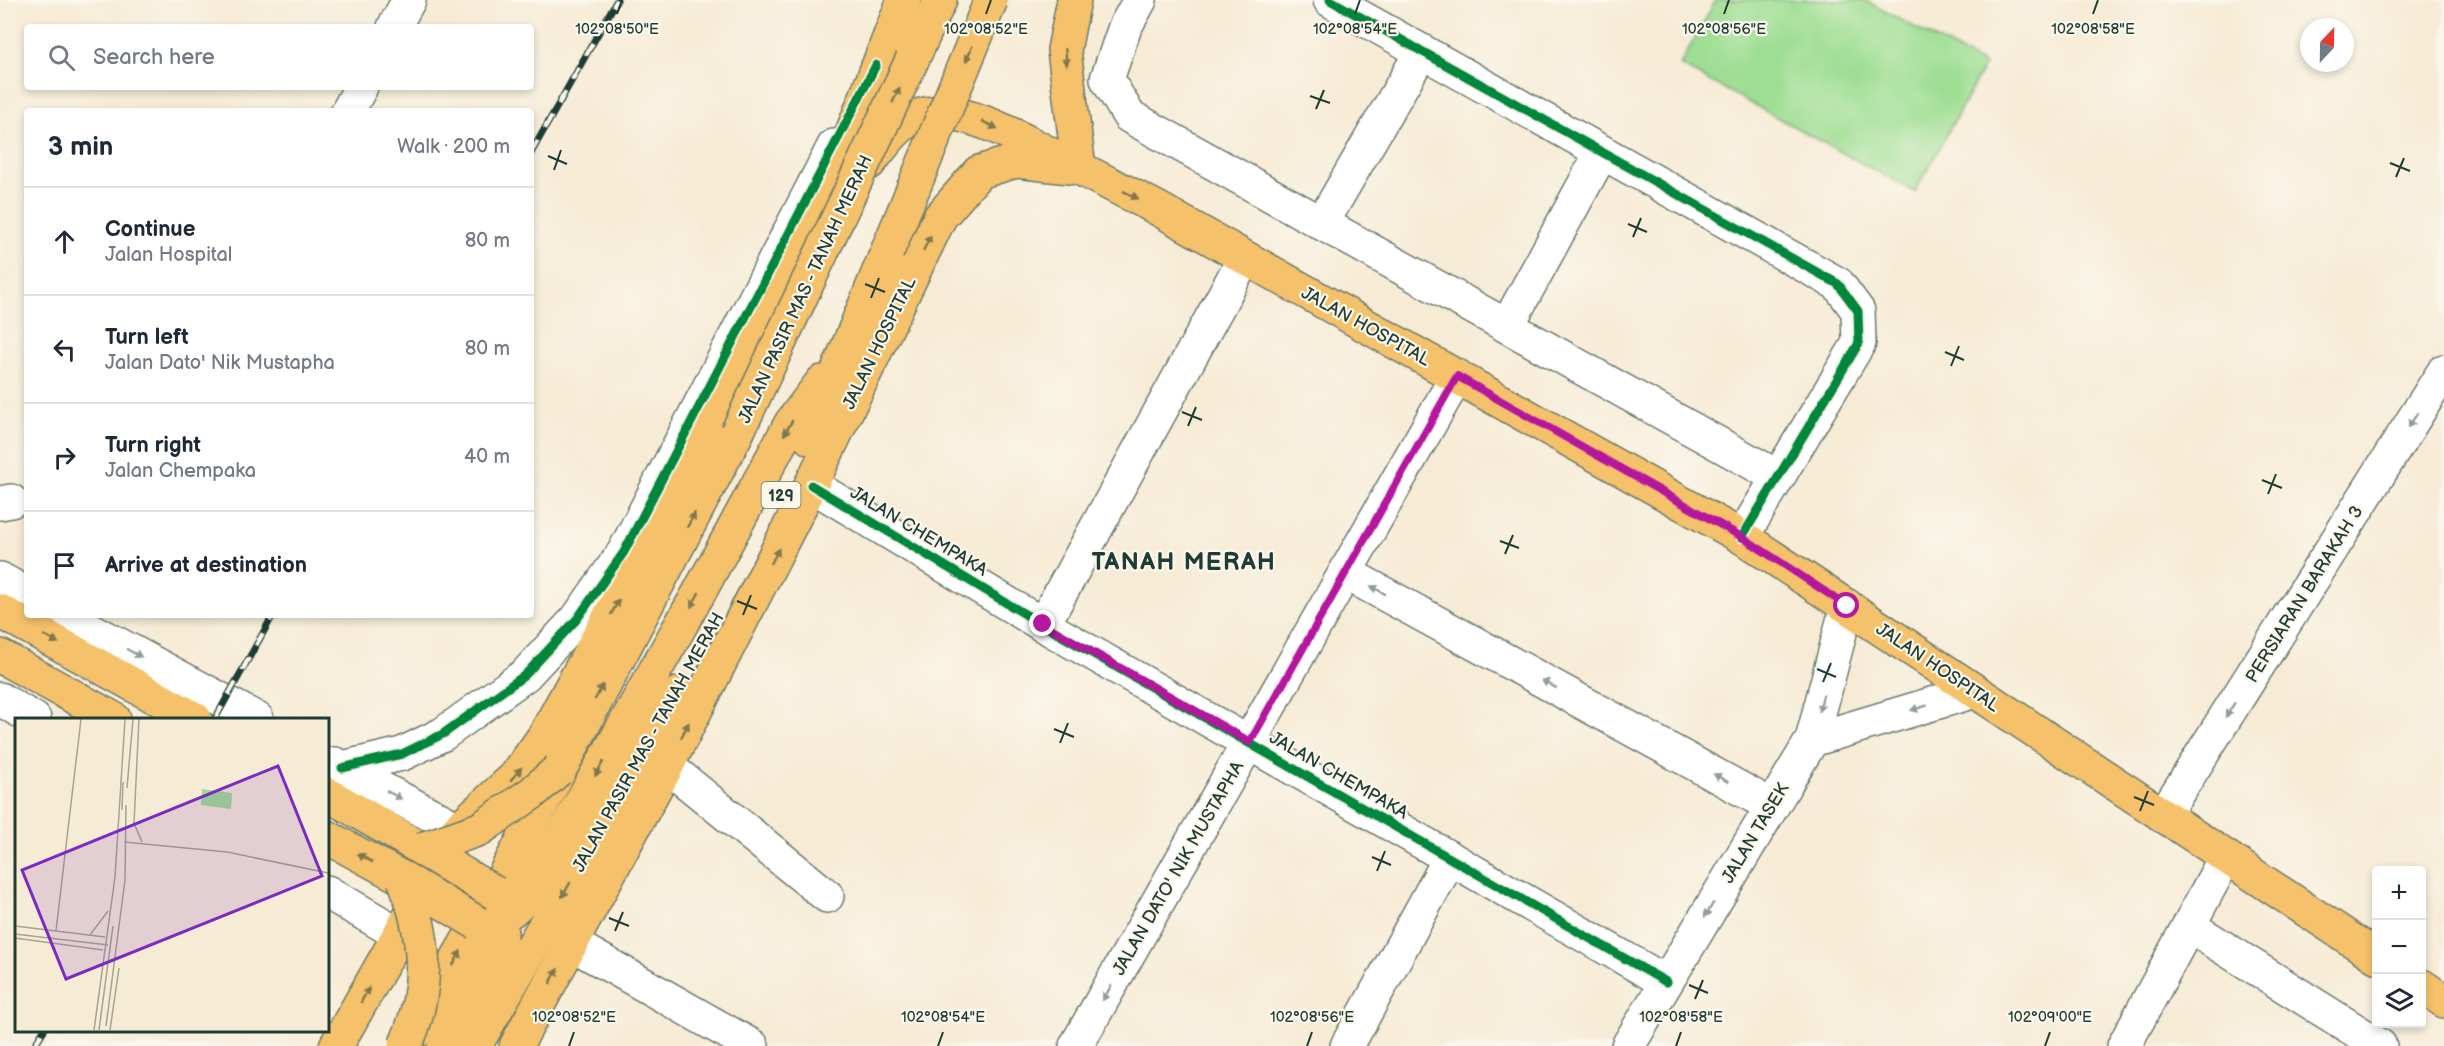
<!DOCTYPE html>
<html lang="en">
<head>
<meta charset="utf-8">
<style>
  body { margin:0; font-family:"Balsamiq Sans",sans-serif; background:#f2f2f3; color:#1f2937 }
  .controls { position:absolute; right:18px; bottom:18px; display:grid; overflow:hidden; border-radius:6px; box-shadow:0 3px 9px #0003 }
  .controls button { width:54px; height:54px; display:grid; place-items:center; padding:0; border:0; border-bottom:2px solid #e0e1e3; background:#fff; color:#1f2937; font:30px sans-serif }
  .compass { position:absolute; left:2300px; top:18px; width:54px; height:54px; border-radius:50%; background:#fff; box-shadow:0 3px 9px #0003; rotate:22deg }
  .stop { position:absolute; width:18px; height:18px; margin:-14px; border:4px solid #b5179e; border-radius:50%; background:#fff }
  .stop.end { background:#b5179e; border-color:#fff; box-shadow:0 2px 6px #0008 }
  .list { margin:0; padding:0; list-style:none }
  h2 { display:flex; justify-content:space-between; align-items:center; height:78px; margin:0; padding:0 24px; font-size:26px }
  h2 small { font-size:20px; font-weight:400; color:#747a83 }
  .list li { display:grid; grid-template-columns:39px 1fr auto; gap:18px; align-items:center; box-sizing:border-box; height:108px; padding:0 24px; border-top:2px solid #e0e1e3 }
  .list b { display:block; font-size:22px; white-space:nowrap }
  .list p { margin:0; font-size:20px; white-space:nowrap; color:#747a83 }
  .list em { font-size:20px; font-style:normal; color:#747a83 }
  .icon { flex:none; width:33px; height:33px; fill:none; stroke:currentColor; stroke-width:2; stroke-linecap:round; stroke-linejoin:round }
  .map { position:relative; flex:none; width:2444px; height:1046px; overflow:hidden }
  .search { position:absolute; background:#fff; box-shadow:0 3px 9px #0003; left:24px; top:24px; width:510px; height:66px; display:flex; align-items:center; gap:15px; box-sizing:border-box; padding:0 21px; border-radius:6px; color:#747a83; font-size:22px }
  .panel { position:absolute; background:#fff; box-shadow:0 3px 9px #0003; left:24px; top:108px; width:510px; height:510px; border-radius:6px }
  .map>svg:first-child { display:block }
  .green { fill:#9ede93; stroke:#5e8e64; stroke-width:1.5 }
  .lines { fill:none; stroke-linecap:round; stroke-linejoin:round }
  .minor-casing { stroke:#6a7a6c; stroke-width:36 }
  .major-casing { stroke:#6a7a6c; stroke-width:36 }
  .minor { stroke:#fff; stroke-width:33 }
  .major { stroke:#f5c16b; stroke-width:33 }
  .rail-casing { stroke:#1f3d34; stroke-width:7 }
  .rail { stroke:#fbf7ec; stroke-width:4.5; stroke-dasharray:14; stroke-linecap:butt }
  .major-bridge-casing { stroke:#6a7a6c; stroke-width:36; stroke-linecap:butt }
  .major-bridge { stroke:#f5c16b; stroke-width:33 }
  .cycleway-casing { stroke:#fbf7ec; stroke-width:13 }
  .cycleway { stroke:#00873e; stroke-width:9 }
  .oneway { fill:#7f784d }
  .oneway2 { fill:#8f9e9a }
  .route { stroke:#b5179e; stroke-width:8 }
  .ticks { fill:none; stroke:#1f3d34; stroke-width:2 }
  .labels { text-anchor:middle; stroke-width:4.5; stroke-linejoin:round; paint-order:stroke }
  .shield { fill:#fbf7ec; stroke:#61756b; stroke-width:1.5 }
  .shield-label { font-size:16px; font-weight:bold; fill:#1f3d34 }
  .street-label { font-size:18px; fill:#1f3d34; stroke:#fbf7ec }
  .district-label { font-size:24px; font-weight:bold; letter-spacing:1.5px; fill:#1f3d34; stroke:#fbf7ec }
  .inset-road { fill:none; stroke:#a0a595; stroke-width:1.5 }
  .view { fill:#7b2cbf; fill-opacity:0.15; stroke:#7b2cbf; stroke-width:3 }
  .inset-edge { fill:none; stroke:#1f3d34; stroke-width:3 }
  .ticks-label { font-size:15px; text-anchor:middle; fill:#1f3d34; stroke:#fbf7ec; stroke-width:4.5; stroke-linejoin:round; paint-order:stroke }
</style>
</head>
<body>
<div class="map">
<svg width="2444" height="1046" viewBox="0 0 2444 1046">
  <rect width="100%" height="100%" fill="#fbf7ec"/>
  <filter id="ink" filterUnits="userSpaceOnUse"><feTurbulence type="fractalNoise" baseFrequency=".0167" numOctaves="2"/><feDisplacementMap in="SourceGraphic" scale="12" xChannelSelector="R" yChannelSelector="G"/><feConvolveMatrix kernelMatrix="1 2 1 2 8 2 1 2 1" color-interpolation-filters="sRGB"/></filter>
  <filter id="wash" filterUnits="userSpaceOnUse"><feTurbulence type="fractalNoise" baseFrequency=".008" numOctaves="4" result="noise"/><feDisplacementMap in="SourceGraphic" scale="24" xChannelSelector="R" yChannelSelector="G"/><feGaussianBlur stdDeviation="1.35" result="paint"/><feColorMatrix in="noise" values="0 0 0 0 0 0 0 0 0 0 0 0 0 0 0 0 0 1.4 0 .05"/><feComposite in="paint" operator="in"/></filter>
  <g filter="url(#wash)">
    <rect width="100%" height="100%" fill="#f6ebd5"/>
    <path class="green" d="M 1716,0 L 1864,0 L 1985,65 L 1915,192 L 1680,65 Z"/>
  </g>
  <g filter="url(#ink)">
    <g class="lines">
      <defs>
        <g id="minor">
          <path d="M 1140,0 L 1125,27 L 1107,79 L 1129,116 L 1778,477"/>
          <path d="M 1330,0 L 1838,284 L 1858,311 L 1859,343 L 1742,537"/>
          <path d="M 394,27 L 409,0"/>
          <path d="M 348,111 L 361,87"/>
          <path d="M 1322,223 L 1422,51"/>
          <path d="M 1507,326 L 1602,152"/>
          <path d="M 811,485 L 1043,625 L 1666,982"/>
          <path d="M 0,503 L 11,501"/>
          <path d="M 1346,573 L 1772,806"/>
          <path d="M 0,579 L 27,594"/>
          <path d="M 64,615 L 257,719"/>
          <path d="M 1043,625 L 1244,259"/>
          <path d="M 0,699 L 34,719"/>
          <path d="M 1812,740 L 1975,691"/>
          <path d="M 335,764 L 458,829"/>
          <path d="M 667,766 L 827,896"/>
          <path d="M 342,768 L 402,754 L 443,734 L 525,675 L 577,619 L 624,552 L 834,146"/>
          <path d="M 2163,816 L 2444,371"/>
          <path d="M 327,892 L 399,934"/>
          <path d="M 2189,926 L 2380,1046"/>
          <path d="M 572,944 L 752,1046"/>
          <path d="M 1076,1046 L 1457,376"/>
          <path d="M 1347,1046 L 1450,858"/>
          <path d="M 1628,1046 L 1812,740 L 1847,606"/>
          <path d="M 2124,1046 L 2225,858"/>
        </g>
        <g id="major">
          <path d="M 1074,0 L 1064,50 L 1079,168"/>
          <path d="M 912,60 L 940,0"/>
          <path d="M 869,163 C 879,151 888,137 900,127 C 940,89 1016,137 1056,157"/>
          <path d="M 810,438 L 887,252"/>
          <path d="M 0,611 L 195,719"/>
          <path d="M 0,656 L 114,719"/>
          <path d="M 327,794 L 422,849"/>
          <path d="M 327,837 L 404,879"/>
          <path d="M 452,841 L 458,829 L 515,777 L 545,735 L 663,519 L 815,227 L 904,0"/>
          <path d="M 477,923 L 511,911 L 528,896 L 700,591 L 791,423 L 822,382"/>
          <path d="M 2422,986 L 2444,1001"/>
          <path d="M 414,1034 L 495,893 L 737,433"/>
          <path d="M 336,1046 L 424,891"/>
          <path d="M 444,1046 L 501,940 L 501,927 L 495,894"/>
          <path d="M 475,1046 L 678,694"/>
          <path d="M 516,1046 L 667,766 L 811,485 L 940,217 L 979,172 L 1016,161 L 1079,168 L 1155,207 L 1742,537 L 2376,956"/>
        </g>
      </defs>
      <use href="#minor" class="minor-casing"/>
      <use href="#major" class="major-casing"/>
      <use href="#minor" class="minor"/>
      <use href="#major" class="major"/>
      <defs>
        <g id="rail">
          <path d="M 531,153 L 617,0"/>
          <path d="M 215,719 L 273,615"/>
          <path d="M 34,1046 L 44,1030"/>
        </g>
      </defs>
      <use href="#rail" class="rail-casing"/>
      <use href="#rail" class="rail"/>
      <defs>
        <g id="major-bridge">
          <path d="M 887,252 L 991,0"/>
          <path d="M 737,433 L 912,60"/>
          <path d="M 422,849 L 480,829 L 532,793 L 558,770"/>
          <path d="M 422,849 L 495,893"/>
          <path d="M 404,879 C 426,936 431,989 405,1046"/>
          <path d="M 404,879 L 477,923"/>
        </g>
      </defs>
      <use href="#major-bridge" class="major-bridge-casing"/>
      <use href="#major-bridge" class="major-bridge"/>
      <defs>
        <g id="cycleway">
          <path d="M 1330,0 L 1838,284 L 1858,311 L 1859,343 L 1742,537"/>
          <path d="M 811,485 L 1043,625 L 1666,982"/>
          <path d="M 342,768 L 402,754 L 443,734 L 525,675 L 577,619 L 624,552 L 876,65"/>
        </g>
      </defs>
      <use href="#cycleway" class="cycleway-casing"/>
      <use href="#cycleway" class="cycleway"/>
    </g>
    <defs><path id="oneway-solid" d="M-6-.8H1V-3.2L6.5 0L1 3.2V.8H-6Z" transform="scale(1.5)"/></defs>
    <g class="oneway">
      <use href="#oneway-solid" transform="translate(969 54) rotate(112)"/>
      <use href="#oneway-solid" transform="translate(1066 57) rotate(85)"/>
      <use href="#oneway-solid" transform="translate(896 95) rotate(-65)"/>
      <use href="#oneway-solid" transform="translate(990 125) rotate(26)"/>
      <use href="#oneway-solid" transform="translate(1131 195) rotate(27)"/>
      <use href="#oneway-solid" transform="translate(927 243) rotate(-64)"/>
      <use href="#oneway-solid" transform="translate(788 428) rotate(120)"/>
      <use href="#oneway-solid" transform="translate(691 520) rotate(-62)"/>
      <use href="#oneway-solid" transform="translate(775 556) rotate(-63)"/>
      <use href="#oneway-solid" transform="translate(695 600) rotate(119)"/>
      <use href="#oneway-solid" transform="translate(615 607) rotate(-62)"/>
      <use href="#oneway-solid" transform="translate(51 639) rotate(29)"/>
      <use href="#oneway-solid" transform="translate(599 692) rotate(-62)"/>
      <use href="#oneway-solid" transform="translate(685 730) rotate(-63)"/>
      <use href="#oneway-solid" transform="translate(599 769) rotate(119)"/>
      <use href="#oneway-solid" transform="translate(516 774) rotate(-50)"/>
      <use href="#oneway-solid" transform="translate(365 858) rotate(-151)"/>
      <use href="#oneway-solid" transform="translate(566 890) rotate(120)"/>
      <use href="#oneway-solid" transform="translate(457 958) rotate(-61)"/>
      <use href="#oneway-solid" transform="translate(554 976) rotate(-62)"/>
      <use href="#oneway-solid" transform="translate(365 995) rotate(-61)"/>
    </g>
    <g class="oneway2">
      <use href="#oneway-solid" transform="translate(2413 420) rotate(122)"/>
      <use href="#oneway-solid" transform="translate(1378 590) rotate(-151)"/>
      <use href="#oneway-solid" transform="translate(134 653) rotate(28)"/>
      <use href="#oneway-solid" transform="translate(1549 684) rotate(-151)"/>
      <use href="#oneway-solid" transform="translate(1821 703) rotate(105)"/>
      <use href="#oneway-solid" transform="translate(1919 708) rotate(163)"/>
      <use href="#oneway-solid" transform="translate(2230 710) rotate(122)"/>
      <use href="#oneway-solid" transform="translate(1721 778) rotate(-151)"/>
      <use href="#oneway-solid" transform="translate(394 795) rotate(28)"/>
      <use href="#oneway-solid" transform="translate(1709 910) rotate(121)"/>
      <use href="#oneway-solid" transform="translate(1107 993) rotate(120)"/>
    </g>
  </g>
  <g class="lines" filter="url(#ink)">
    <path class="route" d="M 1043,624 L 1250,742 L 1457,376 L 1742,537 L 1847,606"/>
  </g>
  <path class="ticks" d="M 617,14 L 622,0M 986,14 L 991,0M 1355,14 L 1360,0M 1724,14 L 1729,0M 2093,14 L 2098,0M 1310,96 L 1330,103M 1316,109 L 1324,90M 548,156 L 567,164M 2390,163 L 2410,171M 554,170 L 561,150M 2396,177 L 2404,158M 1628,224 L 1647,232M 1633,237 L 1641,218M 865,284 L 885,292M 871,298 L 879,278M 1945,352 L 1964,360M 1951,366 L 1959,346M 1182,412 L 1202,420M 1188,426 L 1196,407M 2262,480 L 2282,488M 2268,494 L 2276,474M 1500,541 L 1519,548M 1505,554 L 1513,535M 737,601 L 757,609M 743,615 L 751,595M 1817,669 L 1836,677M 1823,682 L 1831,663M 1054,729 L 1074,737M 1060,743 L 1068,723M 2134,797 L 2154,805M 2140,811 L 2148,791M 1372,857 L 1391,865M 1377,871 L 1385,851M 609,918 L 629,926M 615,931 L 623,912M 1689,985 L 1708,993M 1695,999 L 1703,980M 569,1046 L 574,1032M 938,1046 L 943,1032M 1307,1046 L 1312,1032M 1676,1046 L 1681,1032M 2045,1046 L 2050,1032"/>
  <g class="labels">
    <rect class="shield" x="761.5" y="482" width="39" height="26" rx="4.5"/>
    <g class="shield-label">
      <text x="781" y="501">129</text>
    </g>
    <g class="street-label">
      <text transform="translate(805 289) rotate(-65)" y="6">JALAN PASIR MAS - TANAH MERAH</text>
      <text transform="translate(1366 326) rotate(29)" y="6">JALAN HOSPITAL</text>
      <text transform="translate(879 343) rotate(-64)" y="6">JALAN HOSPITAL</text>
      <text transform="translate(919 531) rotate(31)" y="6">JALAN CHEMPAKA</text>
      <text transform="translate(2304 594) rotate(-58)" y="6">PERSIARAN BARAKAH 3</text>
      <text transform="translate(1938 667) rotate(34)" y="6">JALAN HOSPITAL</text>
      <text transform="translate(648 742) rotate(-61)" y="6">JALAN PASIR MAS - TANAH MERAH</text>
      <text transform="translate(1339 775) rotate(30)" y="6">JALAN CHEMPAKA</text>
      <text transform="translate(1755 833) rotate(-59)" y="6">JALAN TASEK</text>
      <text transform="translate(1178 868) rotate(-60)" y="6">JALAN DATO' NIK MUSTAPHA</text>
    </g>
    <g class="district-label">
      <text x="1184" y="570">TANAH MERAH</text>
    </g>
  </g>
  <g transform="translate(15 718)">
    <rect width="314" height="314" fill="#f6ebd5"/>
    <path d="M 187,71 L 217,75 L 216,91 L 186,87 Z" fill="#9ede93"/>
    <path class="inset-road" d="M 124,1 L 119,105 L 127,124M 112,70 L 118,1M 107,92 L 108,64M 109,124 L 212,134 L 313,155M 0,208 L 90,219M 41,213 L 66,1M 0,216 L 93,227M 75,217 L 93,193M 0,220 L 88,232M 91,308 L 110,162 L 111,87M 79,312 L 100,159 L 110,1M 84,312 L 98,208M 95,312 L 104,250"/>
    <path class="view" d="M 263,48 L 307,158 L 51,261 L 7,152 Z"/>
    <rect width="314" height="314" class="inset-edge"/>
  </g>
  <g class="ticks-label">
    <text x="617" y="34">102°08'50"E</text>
    <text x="986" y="34">102°08'52"E</text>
    <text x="1355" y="34">102°08'54"E</text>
    <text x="1724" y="34">102°08'56"E</text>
    <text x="2093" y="34">102°08'58"E</text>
    <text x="574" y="1022">102°08'52"E</text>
    <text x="943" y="1022">102°08'54"E</text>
    <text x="1312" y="1022">102°08'56"E</text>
    <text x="1681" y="1022">102°08'58"E</text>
    <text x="2050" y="1022">102°09'00"E</text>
  </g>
</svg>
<div class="controls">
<button>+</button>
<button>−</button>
<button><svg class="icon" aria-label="layers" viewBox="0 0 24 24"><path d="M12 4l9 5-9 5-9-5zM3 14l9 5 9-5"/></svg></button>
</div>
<svg class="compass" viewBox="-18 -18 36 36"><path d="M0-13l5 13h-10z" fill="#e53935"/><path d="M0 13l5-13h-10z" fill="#747a83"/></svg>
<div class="stop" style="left:1847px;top:606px"></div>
<div class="stop end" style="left:1043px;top:624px"></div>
<div class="search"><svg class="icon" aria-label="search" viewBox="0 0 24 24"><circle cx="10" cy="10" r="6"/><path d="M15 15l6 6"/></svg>Search here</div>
<section class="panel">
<h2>3 min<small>Walk · 200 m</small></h2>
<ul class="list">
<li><svg class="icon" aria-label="ahead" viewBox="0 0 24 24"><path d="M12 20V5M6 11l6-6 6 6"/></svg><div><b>Continue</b><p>Jalan Hospital</p></div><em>80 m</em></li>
<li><svg class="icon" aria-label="left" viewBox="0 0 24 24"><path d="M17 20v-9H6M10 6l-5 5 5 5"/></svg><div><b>Turn left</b><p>Jalan Dato' Nik Mustapha</p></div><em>80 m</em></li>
<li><svg class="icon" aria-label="right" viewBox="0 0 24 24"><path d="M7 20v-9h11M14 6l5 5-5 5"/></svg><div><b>Turn right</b><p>Jalan Chempaka</p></div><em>40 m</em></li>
<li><svg class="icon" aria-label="arrive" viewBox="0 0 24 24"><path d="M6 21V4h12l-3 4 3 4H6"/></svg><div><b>Arrive at destination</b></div></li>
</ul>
</section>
</div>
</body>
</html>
